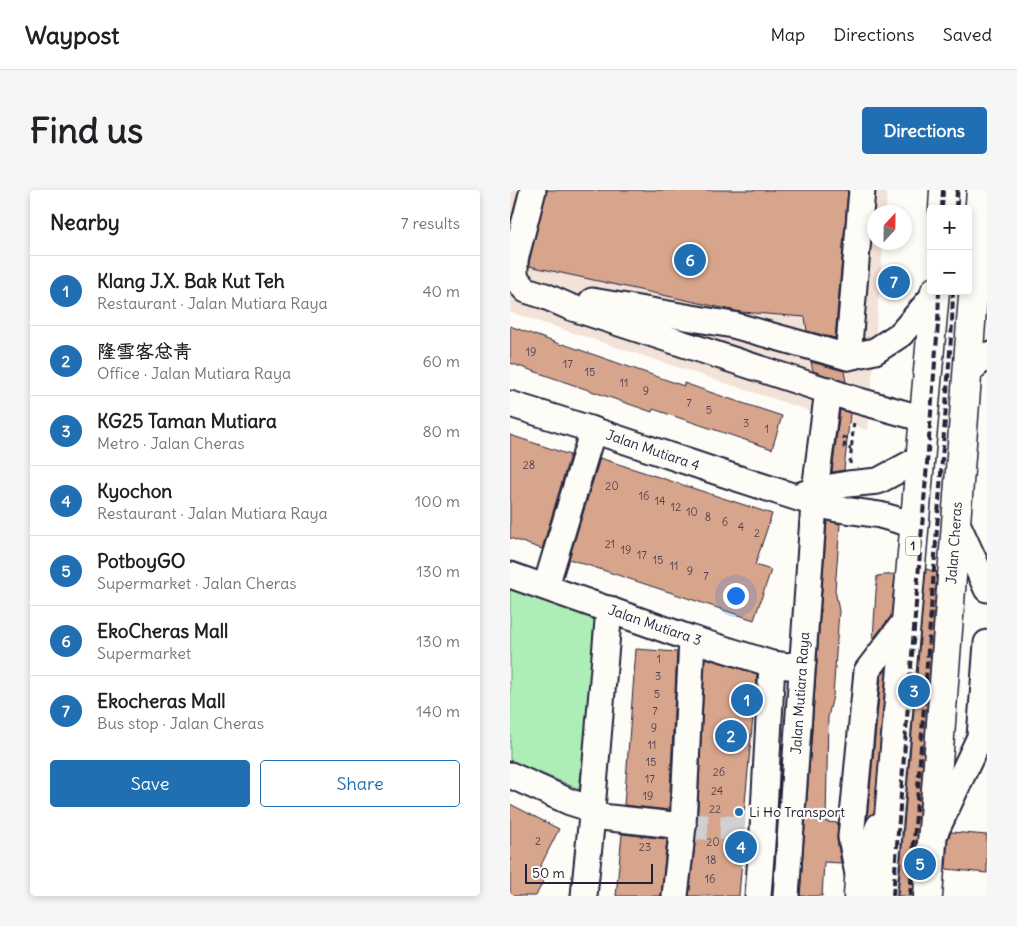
<!DOCTYPE html>
<html lang="en">
<head>
<meta charset="utf-8">
<style>
  body { margin:0; font-family:Delius,"LXGW WenKai TC",sans-serif; background:#f6f6f6; color:#202124 }
  .controls { position:absolute; right:15px; top:15px; display:grid; overflow:hidden; border-radius:5px; box-shadow:0 2px 8px #0003 }
  .controls button { width:45px; height:45px; display:grid; place-items:center; padding:0; border:0; border-bottom:1px solid #e0e0e0; background:#fff; color:#202124; font:25px sans-serif }
  .compass { position:absolute; left:357px; top:15px; width:45px; height:45px; border-radius:50%; background:#fff; box-shadow:0 2px 8px #0003; rotate:22deg }
  .scale { position:absolute; left:15px; bottom:12px; width:128px; box-sizing:border-box; padding-left:5px; border:2px solid #22223b; border-top:0; font-size:14px; line-height:18px; white-space:nowrap; color:#22223b; -webkit-text-stroke:4px #fdfcf7; paint-order:stroke }
  .you { position:absolute; left:225px; top:405px; width:18px; height:18px; margin:-12px; border:4px solid #fff; border-radius:50%; background:#1a73e8; box-shadow:0 0 0 8px #1a73e833 }
  .badge { display:grid; place-items:center; width:32px; height:32px; border-radius:50%; background:#1f6fb2; color:#fff; font-size:16px; font-weight:700 }
  .pin { position:absolute; translate:-50% -50%; border:2px solid #fff; box-shadow:0 1px 5px #0006 }
  .list { margin:0; padding:0; list-style:none }
  h2 { display:flex; justify-content:space-between; align-items:center; height:65px; margin:0; padding:0 20px; font-size:21px }
  h2 small { font-size:16px; font-weight:400; color:#757577 }
  .list li { display:grid; grid-template-columns:32px 1fr auto; gap:15px; align-items:center; box-sizing:border-box; height:70px; padding:0 20px; border-top:1px solid #e0e0e0 }
  .list b { display:block; font-size:19px; white-space:nowrap }
  .list p { margin:0; font-size:16px; white-space:nowrap; color:#757577 }
  .list em { font-size:16px; font-style:normal; color:#757577 }
  .actions { display:flex; gap:10px; padding:15px 20px }
  .actions a { flex:1; padding:11px 0; border:1px solid #1f6fb2; border-radius:5px; text-align:center; font-size:18px; color:#1f6fb2 }
  .actions .main { background:#1f6fb2; color:#fff }
  .map { position:relative; flex:none; width:477px; height:706px; overflow:hidden; border-radius:5px }
  header { display:flex; align-items:center; gap:30px; box-sizing:border-box; height:70px; padding:0 25px; background:#fff; border-bottom:1px solid #e0e0e0 }
  header strong { font-size:24px }
  nav { display:flex; gap:28px; margin-inline-start:auto; font-size:18px }
  .intro { display:flex; align-items:center; justify-content:space-between; box-sizing:border-box; height:120px; padding:0 30px }
  h1 { margin:0; font-size:35px }
  .button { padding:12px 22px; border-radius:5px; background:#1f6fb2; color:#fff; font-size:18px; font-weight:700 }
  main { display:flex; gap:30px; padding:0 30px }
  aside { flex:1; background:#fff; border-radius:5px; box-shadow:0 2px 8px #0003 }
  .map>svg:first-child { display:block }
  .built { fill:#f2e2d7 }
  .green { fill:#adeeb6; stroke:#688878 }
  .building { fill:#d7a48c; stroke:#22223b }
  .lines { fill:none; stroke-linecap:round; stroke-linejoin:round }
  .minor-tunnel { stroke:#d1d0d1; stroke-width:25; stroke-dasharray:25 12; stroke-linecap:butt }
  .minor-casing { stroke:#22223b; stroke-width:29 }
  .highway-casing { stroke:#22223b; stroke-width:31 }
  .path { stroke:#22223b; stroke-width:3; stroke-dasharray:5 4; stroke-linecap:butt }
  .minor { stroke:#fdfcf7; stroke-width:25 }
  .highway { stroke:#fdfcf7; stroke-width:28 }
  .rail { stroke:#22223b; stroke-width:4; stroke-dasharray:8 4; stroke-linecap:butt }
  .poi-dot { fill:#1f6fb2; stroke:#fdfcf7; stroke-width:2 }
  .labels { text-anchor:middle; stroke-width:4.5; stroke-linejoin:round; paint-order:stroke }
  .number-label { font-size:11px; fill:#4f424f }
  .shield { fill:#fdfcf7; stroke:#646373; stroke-width:1 }
  .shield-label { font-size:12px; font-weight:bold; fill:#22223b }
  .street-label { font-size:14px; fill:#22223b; stroke:#fdfcf7 }
  .poi-label { font-size:14px; fill:#22223b; stroke:#fdfcf7; text-anchor:start }
</style>
</head>
<body>
<header>
<strong>Waypost</strong>
<nav><a>Map</a><a>Directions</a><a>Saved</a></nav>
</header>
<div class="intro"><h1>Find us</h1><a class="button">Directions</a></div>
<main>
<aside>
<h2>Nearby<small>7 results</small></h2>
<ul class="list">
<li><span class="badge">1</span><div><b>Klang J.X. Bak Kut Teh</b><p>Restaurant · Jalan Mutiara Raya</p></div><em>40 m</em></li>
<li><span class="badge">2</span><div><b>隆雪客总青</b><p>Office · Jalan Mutiara Raya</p></div><em>60 m</em></li>
<li><span class="badge">3</span><div><b>KG25 Taman Mutiara</b><p>Metro · Jalan Cheras</p></div><em>80 m</em></li>
<li><span class="badge">4</span><div><b>Kyochon</b><p>Restaurant · Jalan Mutiara Raya</p></div><em>100 m</em></li>
<li><span class="badge">5</span><div><b>PotboyGO</b><p>Supermarket · Jalan Cheras</p></div><em>130 m</em></li>
<li><span class="badge">6</span><div><b>EkoCheras Mall</b><p>Supermarket</p></div><em>130 m</em></li>
<li><span class="badge">7</span><div><b>Ekocheras Mall</b><p>Bus stop · Jalan Cheras</p></div><em>140 m</em></li>
</ul>
<div class="actions"><a class="main">Save</a><a>Share</a></div>
</aside>
<div class="map">
<svg width="477" height="706" viewBox="0 0 477 706">
  <rect width="100%" height="100%" fill="#fdfcf7"/>
  <filter id="ink" filterUnits="userSpaceOnUse"><feTurbulence type="fractalNoise" baseFrequency=".02" numOctaves="2"/><feDisplacementMap in="SourceGraphic" scale="10" xChannelSelector="R" yChannelSelector="G"/><feConvolveMatrix kernelMatrix="1 2 1 2 8 2 1 2 1" color-interpolation-filters="sRGB"/></filter>
  <g filter="url(#ink)">
    <path class="built" d="M 0,0 L 377,0 L 376,22 L 364,22 L 364,52 L 373,53 L 358,240 L 0,122 Z"/>
    <path class="green" d="M 0,397 L 87,428 L 69,599 L 0,570 Z"/>
    <g class="building">
      <path d="M 37,0 L 338,0 L 325,148 L 297,141 L 295,127 L 231,122 L 19,76 L 19,72 Z"/>
      <path d="M 0,136 L 52,155 L 53,154 L 174,196 L 174,193 L 214,207 L 272,226 L 262,259 L 143,219 L 142,222 L 0,173 Z"/>
      <path d="M 301,172 L 334,181 L 336,192 L 303,181 Z"/>
      <path d="M 330,220 L 340,223 L 334,280 L 322,282 Z"/>
      <path d="M 0,245 L 60,265 L 32,359 L 0,348 Z"/>
      <path d="M 90,268 L 262,324 L 245,375 L 261,380 L 244,430 L 59,369 Z"/>
      <path d="M 317,331 L 330,334 L 325,400 L 329,421 L 323,506 L 318,527 L 316,632 L 328,633 L 327,649 L 331,673 L 314,672 L 312,706 L 290,706 Z"/>
      <path d="M 416,379 L 427,382 L 403,706 L 388,706 Z"/>
      <path d="M 385,384 L 381,426 L 363,449 L 367,386 Z"/>
      <path d="M 126,459 L 167,462 L 159,620 L 114,615 Z"/>
      <path d="M 195,468 L 247,484 L 232,645 L 234,645 L 229,706 L 179,706 L 187,637 Z"/>
      <path d="M 376,480 L 364,623 L 360,625 L 357,629 L 371,486 Z"/>
      <path d="M 0,614 L 49,639 L 27,683 L 35,687 L 26,706 L 0,706 Z"/>
      <path d="M 441,642 L 477,645 L 477,683 L 436,679 L 438,649 Z"/>
      <path d="M 112,644 L 157,649 L 151,706 L 106,706 Z"/>
    </g>
    <g class="lines">
      <path class="minor-tunnel" d="M 173,636 L 253,640"/>
      <defs>
        <g id="minor">
          <path d="M 23,0 L 5,70 L 5,88 L 16,100 L 35,106 L 60,117 L 346,210 L 414,229"/>
          <path d="M 82,111 L 223,135 L 338,167 L 365,161 L 391,144 L 425,104"/>
          <path d="M 338,167 L 352,0"/>
          <path d="M 457,183 L 477,165"/>
          <path d="M 0,214 L 83,240 L 211,283 L 304,313 L 328,319 L 370,325 L 405,335"/>
          <path d="M 291,305 L 305,300 L 338,294 L 368,291 L 411,268"/>
          <path d="M 446,331 L 477,399"/>
          <path d="M 0,385 L 182,449 L 262,474 L 278,476 L 293,473"/>
          <path d="M 36,396 L 83,240"/>
          <path d="M 0,585 L 60,612 L 82,619"/>
          <path d="M 82,626 L 173,636"/>
          <path d="M 424,645 L 470,547 L 477,453"/>
          <path d="M 349,690 L 341,647 L 357,481 L 396,430"/>
          <path d="M 74,706 L 82,626 L 82,619 L 99,419"/>
          <path d="M 165,706 L 173,636 L 182,449"/>
          <path d="M 248,706 L 253,640 L 262,474"/>
          <path d="M 276,706 L 305,300 L 318,200"/>
        </g>
        <g id="highway">
          <path d="M 433,19 L 434,0"/>
          <path d="M 348,706 L 349,690 L 370,637"/>
          <path d="M 372,706 L 425,101"/>
          <path d="M 418,706 L 471,0"/>
        </g>
      </defs>
      <use href="#minor" class="minor-casing"/>
      <use href="#highway" class="highway-casing"/>
      <g class="path">
        <path d="M 332,247 L 336,248 L 334,257 L 341,259"/>
        <path d="M 340,274 L 344,230"/>
      </g>
      <use href="#minor" class="minor"/>
      <use href="#highway" class="highway"/>
      <g class="rail">
        <path d="M 432,19 L 433,0"/>
        <path d="M 446,19 L 447,0"/>
        <path d="M 383,706 L 428,134 L 429,101"/>
        <path d="M 400,706 L 442,134 L 443,101"/>
      </g>
    </g>
  </g>
  <circle class="poi-dot" cx="229" cy="622" r="5"/>
  <g class="labels">
    <g class="number-label">
      <text x="21" y="166">19</text>
      <text x="58" y="178">17</text>
      <text x="80" y="186">15</text>
      <text x="114" y="197">11</text>
      <text x="136" y="205">9</text>
      <text x="179" y="217">7</text>
      <text x="199" y="224">5</text>
      <text x="236" y="237">3</text>
      <text x="257" y="243">1</text>
      <text x="19" y="279">28</text>
      <text x="102" y="300">20</text>
      <text x="134" y="310">16</text>
      <text x="150" y="315">14</text>
      <text x="166" y="321">12</text>
      <text x="182" y="326">10</text>
      <text x="198" y="331">8</text>
      <text x="215" y="336">6</text>
      <text x="231" y="341">4</text>
      <text x="247" y="347">2</text>
      <text x="100" y="358">21</text>
      <text x="116" y="364">19</text>
      <text x="132" y="369">17</text>
      <text x="148" y="374">15</text>
      <text x="164" y="380">11</text>
      <text x="180" y="385">9</text>
      <text x="196" y="390">7</text>
      <text x="149" y="473">1</text>
      <text x="148" y="490">3</text>
      <text x="147" y="508">5</text>
      <text x="145" y="525">7</text>
      <text x="144" y="542">9</text>
      <text x="142" y="559">11</text>
      <text x="141" y="576">15</text>
      <text x="209" y="586">26</text>
      <text x="140" y="593">17</text>
      <text x="207" y="605">24</text>
      <text x="138" y="610">19</text>
      <text x="205" y="623">22</text>
      <text x="28" y="655">2</text>
      <text x="203" y="656">20</text>
      <text x="135" y="661">23</text>
      <text x="201" y="674">18</text>
      <text x="200" y="693">16</text>
    </g>
    <rect class="shield" x="395.5" y="346.5" width="15" height="19" rx="4"/>
    <g class="shield-label">
      <text x="403" y="360">1</text>
    </g>
    <g class="street-label">
      <text transform="translate(143 260) rotate(19)" y="5">Jalan Mutiara 4</text>
      <text transform="translate(444 353) rotate(-86)" y="5">Jalan Cheras</text>
      <text transform="translate(145 435) rotate(19)" y="5">Jalan Mutiara 3</text>
      <text transform="translate(290 503) rotate(-86)" y="5">Jalan Mutiara Raya</text>
    </g>
    <g class="poi-label">
      <text x="239" y="627">Li Ho Transport</text>
    </g>
  </g>
</svg>
<div class="controls">
<button>+</button>
<button>−</button>
</div>
<svg class="compass" viewBox="-18 -18 36 36"><path d="M0-13l5 13h-10z" fill="#e53935"/><path d="M0 13l5-13h-10z" fill="#757577"/></svg>
<div class="scale">50 m</div>
<div class="you"></div>
<div class="pin badge" style="left:237px;top:510px">1</div>
<div class="pin badge" style="left:221px;top:546px">2</div>
<div class="pin badge" style="left:404px;top:501px">3</div>
<div class="pin badge" style="left:231px;top:657px">4</div>
<div class="pin badge" style="left:410px;top:674px">5</div>
<div class="pin badge" style="left:180px;top:70px">6</div>
<div class="pin badge" style="left:384px;top:92px">7</div>
</div>
</main>
</body>
</html>
